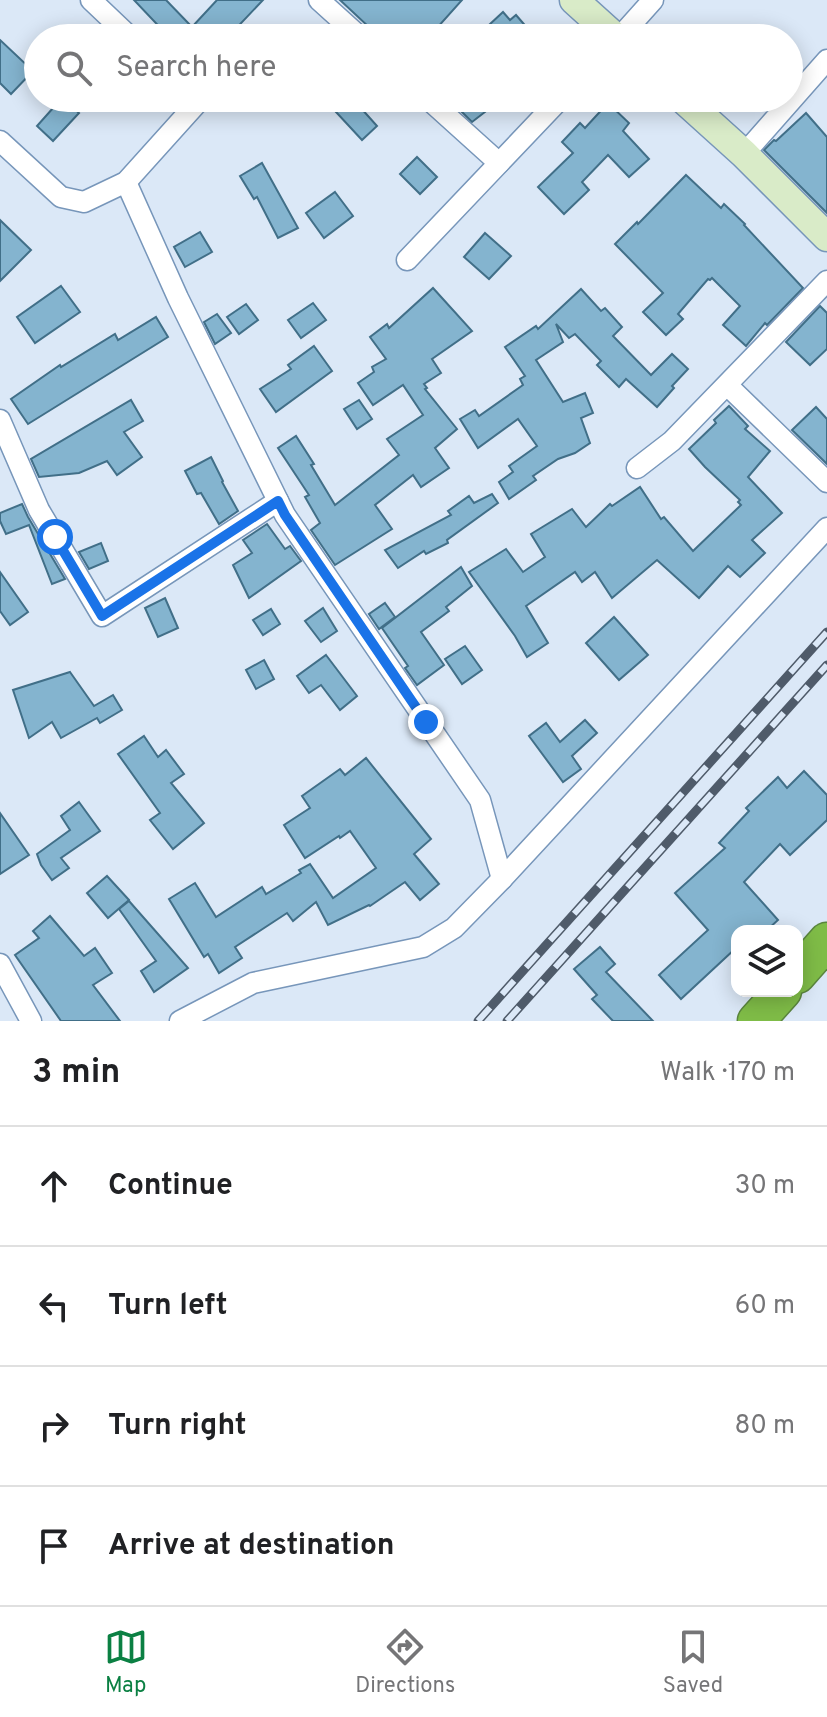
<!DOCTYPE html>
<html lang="en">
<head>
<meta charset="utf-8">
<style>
  body { margin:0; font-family:Overpass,sans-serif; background:#f2f2f2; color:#202124 }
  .controls { position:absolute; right:24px; bottom:24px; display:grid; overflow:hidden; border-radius:16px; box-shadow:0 4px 20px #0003 }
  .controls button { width:72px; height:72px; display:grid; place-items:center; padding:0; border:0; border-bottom:2px solid #e0e0e0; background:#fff; color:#202124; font:40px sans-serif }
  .stop { position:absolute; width:24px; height:24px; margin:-18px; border:6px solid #1a73e8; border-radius:50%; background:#fff }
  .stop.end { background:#1a73e8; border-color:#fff; box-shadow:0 2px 8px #0008 }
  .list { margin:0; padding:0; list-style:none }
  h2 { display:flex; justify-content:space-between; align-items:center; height:104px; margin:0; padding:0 32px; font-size:34px }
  h2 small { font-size:26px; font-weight:400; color:#757577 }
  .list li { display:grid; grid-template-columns:52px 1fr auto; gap:24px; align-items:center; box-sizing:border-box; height:120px; padding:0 32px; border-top:2px solid #e0e0e0 }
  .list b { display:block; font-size:30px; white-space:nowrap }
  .list em { font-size:26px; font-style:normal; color:#757577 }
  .icon { flex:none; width:44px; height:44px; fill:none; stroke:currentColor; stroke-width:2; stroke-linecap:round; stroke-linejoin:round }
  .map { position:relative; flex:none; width:827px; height:1021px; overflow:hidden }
  .search { position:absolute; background:#fff; box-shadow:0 4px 20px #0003; left:24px; right:24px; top:24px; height:88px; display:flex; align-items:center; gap:20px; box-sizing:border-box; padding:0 28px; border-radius:44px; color:#757577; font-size:30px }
  .sheet { height:584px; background:#fff }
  nav { display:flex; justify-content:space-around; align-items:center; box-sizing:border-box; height:112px; border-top:2px solid #e0e0e0; background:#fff; font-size:22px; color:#757577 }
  nav a { display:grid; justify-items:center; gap:4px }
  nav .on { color:#0b8043 }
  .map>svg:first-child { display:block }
  .building { fill:#84b4cf; stroke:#416f88; stroke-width:2 }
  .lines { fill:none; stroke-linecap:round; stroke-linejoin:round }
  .street-casing { stroke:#7796ba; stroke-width:23 }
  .secondary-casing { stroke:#7796ba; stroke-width:31 }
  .highway-casing { stroke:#5a853e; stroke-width:39 }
  .street { stroke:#fff; stroke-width:20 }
  .secondary { stroke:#d9ebc8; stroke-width:28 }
  .highway { stroke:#7fbc47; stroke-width:36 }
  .rail-casing { stroke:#4f5b6a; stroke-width:9 }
  .rail { stroke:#dbe8f7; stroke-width:6; stroke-dasharray:18; stroke-linecap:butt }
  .route { stroke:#1a73e8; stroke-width:10 }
</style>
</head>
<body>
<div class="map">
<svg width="827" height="1021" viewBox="0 0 827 1021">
  <rect width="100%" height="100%" fill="#dbe8f7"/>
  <g class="building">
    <path d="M 134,0 L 166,0 L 192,27 L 217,0 L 263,0 L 227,38 L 170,38 Z"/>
    <path d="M 340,0 L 462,0 L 428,38 L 374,38 L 370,28 Z"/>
    <path d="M 503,12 L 510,20 L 516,15 L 536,38 L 475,38 Z"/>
    <path d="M 0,40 L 33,71 L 11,94 L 0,83 Z"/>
    <path d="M 62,98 L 79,113 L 53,141 L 37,126 Z"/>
    <path d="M 323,98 L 352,98 L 377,126 L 362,140 Z"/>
    <path d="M 471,98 L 503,98 L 472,122 L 458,108 Z"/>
    <path d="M 608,103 L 629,123 L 623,131 L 649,159 L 629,177 L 608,155 L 582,182 L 589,190 L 564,214 L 538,187 L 573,153 L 562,142 L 580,123 L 585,128 Z"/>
    <path d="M 806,113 L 827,137 L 827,213 L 764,150 L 774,140 L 776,141 Z"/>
    <path d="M 417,157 L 437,177 L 420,194 L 400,174 Z"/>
    <path d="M 262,163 L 298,228 L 278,238 L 257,197 L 254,199 L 240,176 Z"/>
    <path d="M 686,175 L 721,208 L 724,204 L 745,224 L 744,225 L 803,288 L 767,325 L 765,323 L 746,346 L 723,325 L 740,306 L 712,278 L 710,280 L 708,279 L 678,314 L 683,319 L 666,335 L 643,312 L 663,293 L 615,244 L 637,222 L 638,224 Z"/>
    <path d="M 335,192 L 353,216 L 324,238 L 306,213 Z"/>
    <path d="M 0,220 L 31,250 L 0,281 Z"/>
    <path d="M 200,232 L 212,252 L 185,267 L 174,247 Z"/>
    <path d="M 485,233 L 511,256 L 489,279 L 464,257 Z"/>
    <path d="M 61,286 L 80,312 L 35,343 L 17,317 Z"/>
    <path d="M 433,288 L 472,331 L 432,359 L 441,373 L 424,384 L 427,388 L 425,389 L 457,429 L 435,448 L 449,468 L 421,487 L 413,475 L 375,505 L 392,529 L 335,565 L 311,530 L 320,523 L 305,497 L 309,495 L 278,448 L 296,436 L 314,464 L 311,465 L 335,505 L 399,455 L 387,439 L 423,415 L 403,385 L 373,405 L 358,383 L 374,372 L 372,367 L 386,359 L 370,337 L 387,324 L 389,328 Z"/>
    <path d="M 581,289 L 601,311 L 605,308 L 622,327 L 613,336 L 651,375 L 672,354 L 688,369 L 672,386 L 674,388 L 657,407 L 626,379 L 619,387 L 597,365 L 601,361 L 575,334 L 569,338 L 556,324 L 563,342 L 536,360 L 563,402 L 585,393 L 593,413 L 581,418 L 590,443 L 575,453 L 558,459 L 533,476 L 536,480 L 509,499 L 499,482 L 513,472 L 509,466 L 537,446 L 518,419 L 478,448 L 460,419 L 475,410 L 479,416 L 523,385 L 520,379 L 525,376 L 505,347 L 536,326 L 538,329 Z"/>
    <path d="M 313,303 L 326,320 L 301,338 L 288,320 Z"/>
    <path d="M 246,304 L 258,320 L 239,334 L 227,317 Z"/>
    <path d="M 820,306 L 827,313 L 827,349 L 810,365 L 786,342 Z"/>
    <path d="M 217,314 L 231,333 L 215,344 L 204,322 Z"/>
    <path d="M 156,317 L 168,337 L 28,424 L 11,399 L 60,365 L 61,367 L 115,334 L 118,340 Z"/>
    <path d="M 314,346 L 332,371 L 276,412 L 260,389 L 291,369 L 288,365 Z"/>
    <path d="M 131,400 L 143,421 L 124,432 L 142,457 L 117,475 L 107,461 L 79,473 L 39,477 L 31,459 Z"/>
    <path d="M 359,400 L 372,419 L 357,429 L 344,409 Z"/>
    <path d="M 729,406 L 748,426 L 745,429 L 770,451 L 748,477 L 782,513 L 752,540 L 765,553 L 740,577 L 728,566 L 699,598 L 657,560 L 612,598 L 595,572 L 582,582 L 575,572 L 526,606 L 548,643 L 527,657 L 515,636 L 469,572 L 506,549 L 523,572 L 545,557 L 531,534 L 572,509 L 586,527 L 610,504 L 612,506 L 640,487 L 661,519 L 664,517 L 693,551 L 741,505 L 738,502 L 740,500 L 705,467 L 689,449 L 716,423 L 714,420 Z"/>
    <path d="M 816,407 L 827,419 L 827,464 L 792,430 Z"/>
    <path d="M 211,457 L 223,481 L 222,482 L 238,511 L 219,524 L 201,493 L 197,494 L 185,471 Z"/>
    <path d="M 492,494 L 498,503 L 447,540 L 448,543 L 426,554 L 424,551 L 398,568 L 385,550 L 451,515 L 448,511 L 469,496 L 474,503 Z"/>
    <path d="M 22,504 L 28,517 L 65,579 L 52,584 L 29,525 L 6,534 L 0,521 L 0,513 Z"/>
    <path d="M 267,524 L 285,549 L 290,546 L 301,561 L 249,598 L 233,565 L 252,553 L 243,540 Z"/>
    <path d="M 101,543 L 108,561 L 89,569 L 79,552 Z"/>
    <path d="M 461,567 L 472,586 L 446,607 L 449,611 L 421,632 L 444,665 L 417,685 L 405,668 L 408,666 L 382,628 Z"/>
    <path d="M 0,572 L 28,612 L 10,625 L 0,611 Z"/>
    <path d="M 165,598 L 178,628 L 158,637 L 145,608 Z"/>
    <path d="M 385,603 L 395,617 L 379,629 L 369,614 Z"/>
    <path d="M 323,608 L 337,631 L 321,642 L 305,621 Z"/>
    <path d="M 271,609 L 280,624 L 263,635 L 253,620 Z"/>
    <path d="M 614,617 L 648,655 L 619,680 L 586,643 Z"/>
    <path d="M 465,646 L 482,670 L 462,684 L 445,659 Z"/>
    <path d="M 326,655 L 357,696 L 340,710 L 321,685 L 309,693 L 297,676 Z"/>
    <path d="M 264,660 L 274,679 L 256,689 L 246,670 Z"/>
    <path d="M 70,672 L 94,706 L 113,695 L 122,710 L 100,723 L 97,718 L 61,738 L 52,722 L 29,738 L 13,690 Z"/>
    <path d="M 585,720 L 597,733 L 572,756 L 581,769 L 563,782 L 529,736 L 546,723 L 560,742 Z"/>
    <path d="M 144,736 L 158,757 L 166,750 L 184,774 L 171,783 L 204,823 L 173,849 L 150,820 L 160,813 L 118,754 Z"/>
    <path d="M 366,758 L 431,839 L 414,854 L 439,884 L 420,900 L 405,882 L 370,906 L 369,905 L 328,925 L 316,902 L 293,921 L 287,913 L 235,947 L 242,958 L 219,973 L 208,954 L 204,957 L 169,899 L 195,883 L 216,917 L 262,887 L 266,894 L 301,873 L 299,870 L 310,864 L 333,898 L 376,868 L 350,831 L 340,838 L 339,836 L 305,858 L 284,825 L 310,808 L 302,796 L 340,769 L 345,775 Z"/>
    <path d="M 804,771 L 827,795 L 827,820 L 790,855 L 780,844 L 744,882 L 778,920 L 766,931 L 737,931 L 737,947 L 681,999 L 659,975 L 708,930 L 675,893 L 725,848 L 719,843 L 749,811 L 746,808 L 778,777 L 787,788 Z"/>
    <path d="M 79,802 L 100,831 L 61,858 L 69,868 L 52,880 L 41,865 L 37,854 L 70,830 L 61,816 Z"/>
    <path d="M 0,813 L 29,855 L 0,874 Z"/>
    <path d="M 107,876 L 129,900 L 108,918 L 87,893 Z"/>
    <path d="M 129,901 L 188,968 L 154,992 L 141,971 L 156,961 L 119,909 Z"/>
    <path d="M 50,916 L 84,956 L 95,948 L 112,973 L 93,985 L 120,1021 L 61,1021 L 15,955 L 39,938 L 33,931 Z"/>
    <path d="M 600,947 L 615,964 L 606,972 L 653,1021 L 613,1021 L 592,999 L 597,995 L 574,969 Z"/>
  </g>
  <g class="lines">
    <defs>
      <g id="street">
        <path d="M 91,0 L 131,38"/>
        <path d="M 319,0 L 361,38"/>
        <path d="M 619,38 L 653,0"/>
        <path d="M 427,98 L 499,163"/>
        <path d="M 0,141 L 61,197 L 84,202 L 126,182 L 198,102 L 193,98"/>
        <path d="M 744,154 L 827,60"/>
        <path d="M 126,182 L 178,298 L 285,515 L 480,800 L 502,879"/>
        <path d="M 407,260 L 561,98"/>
        <path d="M 727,385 L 827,482"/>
        <path d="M 0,420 L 39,510 L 102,616 L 278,501"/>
        <path d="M 637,468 L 672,441 L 827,281"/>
        <path d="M 0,964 L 31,1021"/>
        <path d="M 180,1021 L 253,983 L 423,947 L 454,928 L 502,879 L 827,528"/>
      </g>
      <g id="secondary">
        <path d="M 574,0 L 616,38"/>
        <path d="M 682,98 L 744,154 L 827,237"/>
      </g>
      <g id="highway">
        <path d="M 797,975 L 827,941"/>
        <path d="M 756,1021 L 783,991"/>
      </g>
    </defs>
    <use href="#street" class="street-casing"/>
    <use href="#secondary" class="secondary-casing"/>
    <use href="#highway" class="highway-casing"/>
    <use href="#street" class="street"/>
    <use href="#secondary" class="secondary"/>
    <use href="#highway" class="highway"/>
    <defs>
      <g id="rail">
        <path d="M 478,1021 L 827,632"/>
        <path d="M 507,1021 L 827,665"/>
      </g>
    </defs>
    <use href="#rail" class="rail-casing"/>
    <use href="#rail" class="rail"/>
  </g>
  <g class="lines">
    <path class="route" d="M 55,537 L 102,616 L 278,501 L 285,515 L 426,722"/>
  </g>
</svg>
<div class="controls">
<button><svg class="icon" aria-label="layers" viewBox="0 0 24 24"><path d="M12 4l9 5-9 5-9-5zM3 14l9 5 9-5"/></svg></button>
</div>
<div class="stop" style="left:55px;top:537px"></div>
<div class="stop end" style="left:426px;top:722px"></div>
<div class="search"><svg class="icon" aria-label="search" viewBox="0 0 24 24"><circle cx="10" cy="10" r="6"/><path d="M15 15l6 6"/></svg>Search here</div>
</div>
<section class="sheet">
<h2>3 min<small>Walk · 170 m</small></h2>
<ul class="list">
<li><svg class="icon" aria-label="ahead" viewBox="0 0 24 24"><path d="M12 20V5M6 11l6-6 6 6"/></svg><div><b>Continue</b></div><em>30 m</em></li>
<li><svg class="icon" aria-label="left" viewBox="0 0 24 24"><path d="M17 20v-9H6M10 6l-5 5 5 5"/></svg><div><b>Turn left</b></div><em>60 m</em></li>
<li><svg class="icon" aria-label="right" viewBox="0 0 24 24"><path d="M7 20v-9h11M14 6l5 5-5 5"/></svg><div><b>Turn right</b></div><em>80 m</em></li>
<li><svg class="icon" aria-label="arrive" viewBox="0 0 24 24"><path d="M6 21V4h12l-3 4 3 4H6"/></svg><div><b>Arrive at destination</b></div></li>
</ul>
</section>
<nav>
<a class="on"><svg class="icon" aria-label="map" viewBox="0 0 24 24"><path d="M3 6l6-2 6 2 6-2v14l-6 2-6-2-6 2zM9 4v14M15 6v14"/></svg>Map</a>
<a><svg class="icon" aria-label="directions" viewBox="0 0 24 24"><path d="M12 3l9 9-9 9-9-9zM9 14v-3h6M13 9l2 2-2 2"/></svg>Directions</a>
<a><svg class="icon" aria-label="saved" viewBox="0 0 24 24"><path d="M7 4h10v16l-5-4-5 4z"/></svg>Saved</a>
</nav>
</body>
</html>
